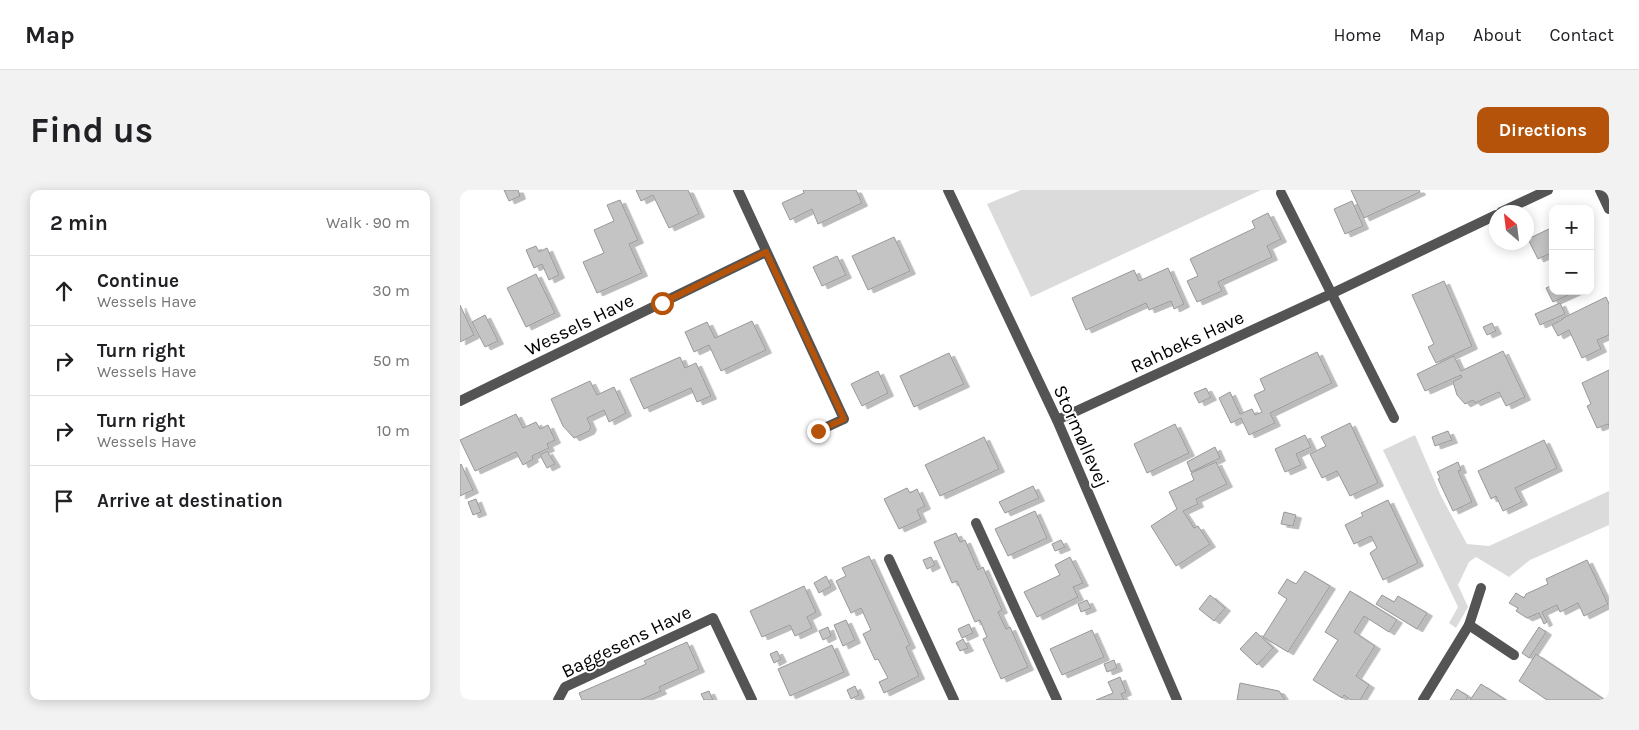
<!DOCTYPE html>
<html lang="en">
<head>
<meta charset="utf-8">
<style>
  body { margin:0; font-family:Karla,sans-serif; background:#f2f2f2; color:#202124 }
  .controls { position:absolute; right:15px; top:15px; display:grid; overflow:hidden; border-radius:10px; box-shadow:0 2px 12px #0003 }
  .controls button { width:45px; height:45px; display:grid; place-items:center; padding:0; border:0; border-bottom:1px solid #e0e0e0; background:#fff; color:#202124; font:25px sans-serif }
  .compass { position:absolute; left:1029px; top:15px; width:45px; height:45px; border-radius:50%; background:#fff; box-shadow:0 2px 12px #0003; rotate:332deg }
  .stop { position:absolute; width:15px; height:15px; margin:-11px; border:4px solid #b45309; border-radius:50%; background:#fff }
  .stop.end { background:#b45309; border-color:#fff; box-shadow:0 1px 5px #0008 }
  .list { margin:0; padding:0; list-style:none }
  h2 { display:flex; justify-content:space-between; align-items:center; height:65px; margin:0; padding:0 20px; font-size:21px }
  h2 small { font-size:16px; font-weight:400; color:#757577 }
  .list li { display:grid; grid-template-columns:32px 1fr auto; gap:15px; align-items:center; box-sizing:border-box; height:70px; padding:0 20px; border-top:1px solid #e0e0e0 }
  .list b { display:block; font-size:19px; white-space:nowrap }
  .list p { margin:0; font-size:16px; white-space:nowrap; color:#757577 }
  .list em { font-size:16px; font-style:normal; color:#757577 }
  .icon { flex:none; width:28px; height:28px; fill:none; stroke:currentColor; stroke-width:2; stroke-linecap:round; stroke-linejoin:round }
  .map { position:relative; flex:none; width:1149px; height:510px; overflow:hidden; border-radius:10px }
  header { display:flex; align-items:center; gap:30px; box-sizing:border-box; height:70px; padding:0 25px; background:#fff; border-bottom:1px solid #e0e0e0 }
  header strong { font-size:24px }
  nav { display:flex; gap:28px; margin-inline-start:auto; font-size:18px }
  .intro { display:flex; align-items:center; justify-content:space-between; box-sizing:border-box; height:120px; padding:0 30px }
  h1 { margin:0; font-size:35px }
  .button { padding:12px 22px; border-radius:10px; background:#b45309; color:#fff; font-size:18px; font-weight:700 }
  main { display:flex; gap:30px; padding:0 30px }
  aside { flex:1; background:#fff; border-radius:10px; box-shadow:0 2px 12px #0003 }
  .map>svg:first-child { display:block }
  .green { fill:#dbdbdb }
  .building { fill:#c4c4c4; stroke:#989898; filter:url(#shadow) }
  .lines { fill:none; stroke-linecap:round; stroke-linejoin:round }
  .street { stroke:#545454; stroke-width:10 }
  .route { stroke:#b45309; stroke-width:6 }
  .labels { text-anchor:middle; stroke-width:4; stroke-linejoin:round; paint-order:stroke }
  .street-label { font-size:19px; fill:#000; stroke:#fff }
</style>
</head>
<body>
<header>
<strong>Map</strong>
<nav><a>Home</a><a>Map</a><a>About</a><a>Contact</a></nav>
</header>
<div class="intro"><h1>Find us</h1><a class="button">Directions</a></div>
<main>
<aside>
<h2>2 min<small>Walk · 90 m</small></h2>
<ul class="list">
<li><svg class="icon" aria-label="ahead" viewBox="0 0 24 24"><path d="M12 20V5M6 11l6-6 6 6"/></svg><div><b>Continue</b><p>Wessels Have</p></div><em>30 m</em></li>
<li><svg class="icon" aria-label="right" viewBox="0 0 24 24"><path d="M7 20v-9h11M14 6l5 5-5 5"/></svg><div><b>Turn right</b><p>Wessels Have</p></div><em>50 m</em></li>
<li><svg class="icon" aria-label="right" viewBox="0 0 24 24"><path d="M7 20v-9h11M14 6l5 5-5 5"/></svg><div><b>Turn right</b><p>Wessels Have</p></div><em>10 m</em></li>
<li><svg class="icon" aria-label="arrive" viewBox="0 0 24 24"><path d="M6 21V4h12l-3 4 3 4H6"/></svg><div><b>Arrive at destination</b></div></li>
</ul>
</aside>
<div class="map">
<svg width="1149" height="510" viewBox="0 0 1149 510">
  <defs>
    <filter id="shadow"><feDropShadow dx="5.5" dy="3" stdDeviation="0" flood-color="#0004"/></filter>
  </defs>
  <rect width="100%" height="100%" fill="#fff"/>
  <g class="green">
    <path d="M 561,0 L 801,0 L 571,107 L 527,14 Z"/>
    <path d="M 955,245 L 981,306 L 1007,354 L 1029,356 L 1149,301 L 1149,335 L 1070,370 L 1049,387 L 1016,367 L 1009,372 L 998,395 L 1008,417 L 996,438 L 989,433 L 998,417 L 923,260 Z"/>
  </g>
  <g class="building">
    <path d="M 44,0 L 58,0 L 60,6 L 49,11 Z"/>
    <path d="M 176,0 L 228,0 L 239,24 L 209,38 L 193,5 L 181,11 Z"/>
    <path d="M 343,0 L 396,0 L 402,13 L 358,34 L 352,19 L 330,30 L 322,13 L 344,3 Z"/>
    <path d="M 891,0 L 959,0 L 960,2 L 904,28 Z"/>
    <path d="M 160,10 L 178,50 L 169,54 L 182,83 L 137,103 L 123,72 L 144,63 L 134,40 L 154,31 L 147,15 Z"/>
    <path d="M 892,11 L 903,36 L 885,44 L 874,19 Z"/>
    <path d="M 808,23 L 821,49 L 807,56 L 812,67 L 758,92 L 762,101 L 737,112 L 727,91 L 738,86 L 730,69 L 795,38 L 792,31 Z"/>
    <path d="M 1093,37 L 1093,72 L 1089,64 L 1078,69 L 1068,49 Z"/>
    <path d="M 434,47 L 450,81 L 408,100 L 392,66 Z"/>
    <path d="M 76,56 L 79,62 L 87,58 L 99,85 L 89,90 L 82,74 L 74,78 L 66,60 Z"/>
    <path d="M 377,66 L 386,85 L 362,96 L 353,77 Z"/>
    <path d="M 708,78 L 724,114 L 714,119 L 711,111 L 689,120 L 686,113 L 626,140 L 612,108 L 674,80 L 679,91 Z"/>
    <path d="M 76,84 L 95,123 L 66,137 L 47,98 Z"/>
    <path d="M 984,91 L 1012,156 L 976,173 L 968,157 L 974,154 L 952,105 Z"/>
    <path d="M 1093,95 L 1093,101 L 1117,101 L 1093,112 L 1086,98 Z"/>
    <path d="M 1146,107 L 1149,114 L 1149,145 L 1137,150 L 1141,159 L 1122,168 L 1109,140 L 1098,146 L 1092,135 L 1103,129 L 1103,128 Z"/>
    <path d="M 1100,113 L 1105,124 L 1080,135 L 1075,124 Z"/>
    <path d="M 0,115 L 14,145 L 0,152 Z"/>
    <path d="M 25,125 L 38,151 L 25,157 L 12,132 Z"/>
    <path d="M 292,131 L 306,160 L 261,181 L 249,155 L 234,162 L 225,142 L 247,132 L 255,148 Z"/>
    <path d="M 1032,133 L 1036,141 L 1027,145 L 1023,137 Z"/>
    <path d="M 1043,161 L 1065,207 L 1046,216 L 1039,202 L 1015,213 L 1013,210 L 1005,214 L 997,205 L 993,192 L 1002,187 L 1001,185 L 965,201 L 957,184 L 994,166 L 1001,181 Z"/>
    <path d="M 857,162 L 872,193 L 810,223 L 815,233 L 789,245 L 781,228 L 771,233 L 759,208 L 770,202 L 780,224 L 792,219 L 795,225 L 802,222 L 794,205 L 805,200 L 800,189 Z"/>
    <path d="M 489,163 L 504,194 L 454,217 L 440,186 Z"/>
    <path d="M 220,167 L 225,178 L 236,173 L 251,206 L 237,212 L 231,198 L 184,219 L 170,189 Z"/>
    <path d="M 1149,180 L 1149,236 L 1148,234 L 1137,238 L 1127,216 L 1131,214 L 1122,193 Z"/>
    <path d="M 418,181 L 428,203 L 402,216 L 391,194 Z"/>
    <path d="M 130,191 L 137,205 L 154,197 L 166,223 L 149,232 L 144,220 L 127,228 L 131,237 L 129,241 L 114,248 L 103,236 L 91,209 Z"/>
    <path d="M 746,198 L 751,207 L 739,213 L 734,203 Z"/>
    <path d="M 56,224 L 63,238 L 76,232 L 80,239 L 88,235 L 95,250 L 87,254 L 89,258 L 72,266 L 73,269 L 63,275 L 56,262 L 15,281 L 0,250 Z"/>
    <path d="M 890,233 L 918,293 L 890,306 L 877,281 L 862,288 L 850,264 L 866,256 L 861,247 Z"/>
    <path d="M 715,234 L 729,263 L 687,283 L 674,254 Z"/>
    <path d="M 988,241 L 992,250 L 975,256 L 972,247 Z"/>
    <path d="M 845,245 L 851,257 L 836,264 L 841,275 L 825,282 L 815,259 Z"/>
    <path d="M 524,247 L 539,279 L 480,306 L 465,275 Z"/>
    <path d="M 1084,250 L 1097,278 L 1055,298 L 1062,312 L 1043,321 L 1036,306 L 1031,309 L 1018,281 Z"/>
    <path d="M 755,257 L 760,268 L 731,282 L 727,272 Z"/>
    <path d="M 87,261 L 95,274 L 87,278 L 80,265 Z"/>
    <path d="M 756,272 L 767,294 L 736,309 L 738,314 L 723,321 L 734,338 L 738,336 L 750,354 L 716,376 L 691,336 L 717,319 L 709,302 L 734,290 L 731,283 Z"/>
    <path d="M 998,272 L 1001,280 L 998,281 L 1012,312 L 993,321 L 978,289 L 980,288 L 977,282 Z"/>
    <path d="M 1,274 L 13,300 L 0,306 L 0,275 Z"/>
    <path d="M 573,296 L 579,308 L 545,323 L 539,312 Z"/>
    <path d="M 447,298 L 450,303 L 457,299 L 465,316 L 457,320 L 461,329 L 439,339 L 424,309 Z"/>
    <path d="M 16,309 L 21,322 L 13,325 L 8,312 Z"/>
    <path d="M 928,310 L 958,373 L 923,390 L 910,363 L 917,358 L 911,346 L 894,354 L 885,335 L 903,326 L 901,323 Z"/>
    <path d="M 575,321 L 587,348 L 548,366 L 535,339 Z"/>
    <path d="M 824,322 L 836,325 L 833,336 L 821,334 Z"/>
    <path d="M 496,343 L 500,352 L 505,350 L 518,380 L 523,377 L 542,420 L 538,422 L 546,439 L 550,437 L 568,477 L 541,489 L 523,449 L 527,447 L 520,430 L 515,432 L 497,391 L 492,393 L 474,352 Z"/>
    <path d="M 601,350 L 605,357 L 595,361 L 592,354 Z"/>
    <path d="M 409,366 L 450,455 L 446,457 L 459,486 L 424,503 L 419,492 L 428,488 L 418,469 L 415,470 L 403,444 L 411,440 L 401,418 L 391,423 L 376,391 L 386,386 L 382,378 Z"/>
    <path d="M 471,367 L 475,375 L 467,379 L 463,370 Z"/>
    <path d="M 610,367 L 623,393 L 613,397 L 618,407 L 577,427 L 564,402 L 600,385 L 595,375 Z"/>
    <path d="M 1127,370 L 1148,414 L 1124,426 L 1118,413 L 1100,422 L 1097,415 L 1082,422 L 1087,432 L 1084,434 L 1079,423 L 1067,428 L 1056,421 L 1058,418 L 1049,413 L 1056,403 L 1064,408 L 1066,404 L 1088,394 L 1086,389 Z"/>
    <path d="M 845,381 L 870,396 L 828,462 L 803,447 L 827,409 L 818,403 L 827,389 L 836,394 Z"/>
    <path d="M 366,386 L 371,396 L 359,403 L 354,393 Z"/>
    <path d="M 344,396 L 356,422 L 347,427 L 352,438 L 335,446 L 330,435 L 302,447 L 290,421 Z"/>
    <path d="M 890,401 L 937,430 L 929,442 L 904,426 L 894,442 L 915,456 L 896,486 L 909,495 L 900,510 L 891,510 L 884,505 L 882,508 L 853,490 L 878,450 L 865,442 Z"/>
    <path d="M 750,405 L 765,418 L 754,431 L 739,419 Z"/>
    <path d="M 922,405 L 934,412 L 938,406 L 967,423 L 957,439 L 916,414 Z"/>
    <path d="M 627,410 L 631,418 L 621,422 L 618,414 Z"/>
    <path d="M 386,430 L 395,450 L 383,456 L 374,435 Z"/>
    <path d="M 509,434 L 513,443 L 502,448 L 498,439 Z"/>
    <path d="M 368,437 L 371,446 L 363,450 L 359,441 Z"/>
    <path d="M 1079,437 L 1086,442 L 1069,468 L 1062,463 Z"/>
    <path d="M 632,440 L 644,467 L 602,485 L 590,459 Z"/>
    <path d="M 796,442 L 813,458 L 797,475 L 780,459 Z"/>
    <path d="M 503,449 L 508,458 L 500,461 L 496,453 Z"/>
    <path d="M 227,452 L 239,479 L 199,497 L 201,501 L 180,510 L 122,510 L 119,503 L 186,474 L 184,471 Z"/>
    <path d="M 372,455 L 384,482 L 330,506 L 318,479 Z"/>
    <path d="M 317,461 L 321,469 L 314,473 L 310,464 Z"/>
    <path d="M 1076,464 L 1145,510 L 1087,510 L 1059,491 Z"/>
    <path d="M 654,470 L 657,478 L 647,482 L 644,474 Z"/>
    <path d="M 660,487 L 666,502 L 661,504 L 664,510 L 636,510 L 653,503 L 648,492 Z"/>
    <path d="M 780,493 L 819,501 L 825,510 L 777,510 Z"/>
    <path d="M 1021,494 L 1046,510 L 1010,510 Z"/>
    <path d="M 395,496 L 399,505 L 391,509 L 387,500 Z"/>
    <path d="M 997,499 L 1008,506 L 1006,510 L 990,510 Z"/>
    <path d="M 249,501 L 253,510 L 244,510 L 241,504 Z"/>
  </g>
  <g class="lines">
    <g class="street">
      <path d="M 278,0 L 384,229 L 358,241"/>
      <path d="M 488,0 L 597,230 L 717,510"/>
      <path d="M 1140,0 L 1149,19"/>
      <path d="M 821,3 L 934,228"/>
      <path d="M 1041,22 L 1088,0"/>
      <path d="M 0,211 L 306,62"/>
      <path d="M 597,230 L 873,103 L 1036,25"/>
      <path d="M 516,333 L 597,510"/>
      <path d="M 429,369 L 494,510"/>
      <path d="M 1009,435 L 1054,465"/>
      <path d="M 98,510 L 105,497 L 253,428 L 292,510"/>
      <path d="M 963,510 L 1009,435 L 1021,398"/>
    </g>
  </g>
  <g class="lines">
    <path class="route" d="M 202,113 L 306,62 L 384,229 L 358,241"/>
  </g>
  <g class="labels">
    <g class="street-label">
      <text transform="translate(119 134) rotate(-26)" y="7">Wessels Have</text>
      <text transform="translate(727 151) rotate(-25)" y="7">Rahbeks Have</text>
      <text transform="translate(622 246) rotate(66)" y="7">Stormøllevej</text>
      <text transform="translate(166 451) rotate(-26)" y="7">Baggesens Have</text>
    </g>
  </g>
</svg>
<div class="controls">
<button>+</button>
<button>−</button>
</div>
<svg class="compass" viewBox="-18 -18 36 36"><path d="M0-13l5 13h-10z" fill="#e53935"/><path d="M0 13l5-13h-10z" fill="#757577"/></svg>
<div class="stop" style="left:202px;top:113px"></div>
<div class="stop end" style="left:358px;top:241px"></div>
</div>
</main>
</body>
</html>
